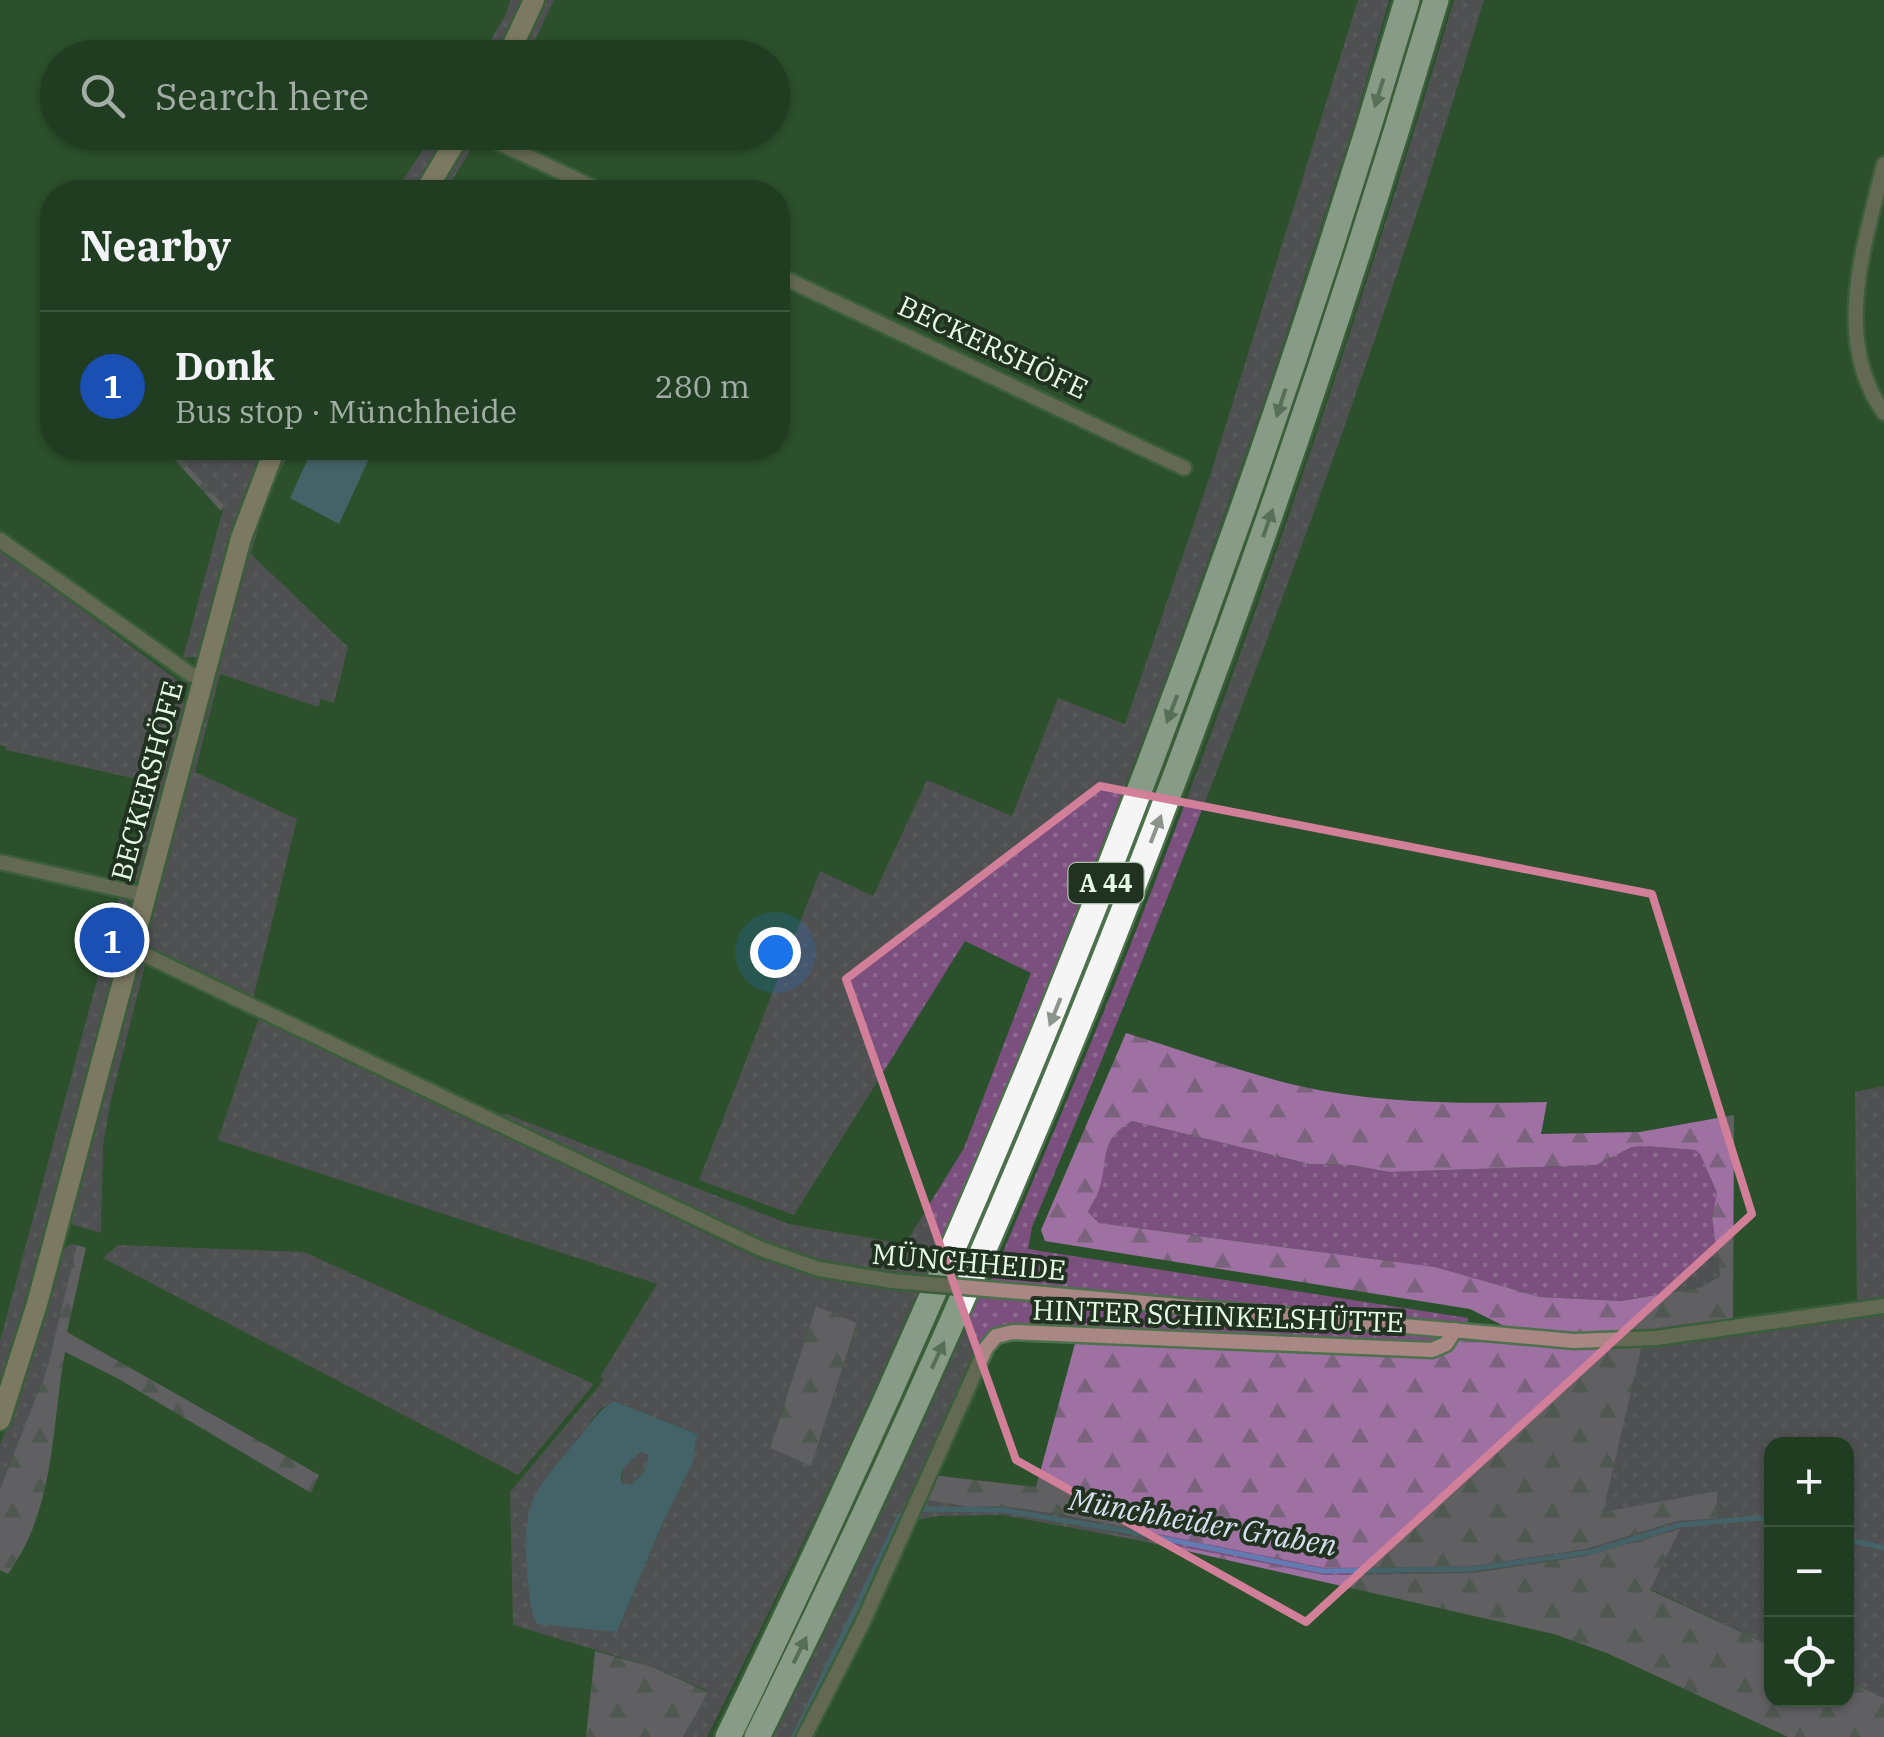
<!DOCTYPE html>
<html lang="en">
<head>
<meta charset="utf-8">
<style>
  body { margin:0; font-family:"IBM Plex Serif",serif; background:#28442a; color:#f1f3f6 }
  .controls { position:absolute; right:30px; bottom:30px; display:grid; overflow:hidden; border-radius:20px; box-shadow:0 2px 8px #0004 }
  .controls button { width:90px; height:90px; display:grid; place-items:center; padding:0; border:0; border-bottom:2px solid #3d563f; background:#203d21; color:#f1f3f6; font:50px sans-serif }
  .you { position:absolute; left:775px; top:952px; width:35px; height:35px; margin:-25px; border:8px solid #fff; border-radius:50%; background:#1a73e8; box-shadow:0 0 0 15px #1a73e833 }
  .badge { display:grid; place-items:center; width:65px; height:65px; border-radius:50%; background:#e797bd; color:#fff; font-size:32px; font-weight:700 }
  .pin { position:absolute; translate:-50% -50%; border:5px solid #fff; box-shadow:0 2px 10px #0006 }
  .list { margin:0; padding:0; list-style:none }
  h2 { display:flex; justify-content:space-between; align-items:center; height:130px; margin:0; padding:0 40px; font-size:42px }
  h2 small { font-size:32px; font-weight:400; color:#a2aea5 }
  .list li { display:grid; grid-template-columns:65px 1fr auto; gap:30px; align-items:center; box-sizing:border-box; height:150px; padding:0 40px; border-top:2px solid #3d563f }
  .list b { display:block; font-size:38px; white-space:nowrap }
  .list p { margin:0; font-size:32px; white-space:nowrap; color:#a2aea5 }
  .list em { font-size:32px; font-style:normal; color:#a2aea5 }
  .icon { flex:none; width:55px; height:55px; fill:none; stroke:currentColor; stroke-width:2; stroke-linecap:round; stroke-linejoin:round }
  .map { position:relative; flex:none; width:1884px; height:1737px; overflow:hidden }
  .search { position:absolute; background:#203d21; box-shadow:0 2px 8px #0004; left:40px; top:40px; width:750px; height:110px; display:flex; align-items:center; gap:25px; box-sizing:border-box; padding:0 35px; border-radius:55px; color:#a2aea5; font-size:38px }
  .panel { position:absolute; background:#203d21; box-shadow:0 2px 8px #0004; left:40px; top:180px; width:750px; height:280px; border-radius:40px }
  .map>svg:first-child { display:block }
  .grass { fill:url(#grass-dots); fill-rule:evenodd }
  .forest { fill:url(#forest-firs); fill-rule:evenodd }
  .water { fill:#627bb2; fill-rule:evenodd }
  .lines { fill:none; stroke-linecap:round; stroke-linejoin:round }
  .stream { stroke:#627bb2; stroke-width:5 }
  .street-casing { stroke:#4d704d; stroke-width:19 }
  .secondary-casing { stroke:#4d704d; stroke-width:25 }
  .highway-casing { stroke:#4d704d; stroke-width:30 }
  .street { stroke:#a88784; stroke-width:14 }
  .secondary { stroke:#deaba6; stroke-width:20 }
  .highway { stroke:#f5f5f5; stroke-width:25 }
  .street-bridge-casing { stroke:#4d704d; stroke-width:19; stroke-linecap:butt }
  .street-bridge { stroke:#a88784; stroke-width:14 }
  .oneway { fill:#8b948b }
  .marked { fill:none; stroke:#d27f99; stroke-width:8; stroke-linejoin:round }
  .labels { text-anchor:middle; stroke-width:8; stroke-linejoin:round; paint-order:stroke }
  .shield { fill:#213221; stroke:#abbfaa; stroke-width:2.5 }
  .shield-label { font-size:25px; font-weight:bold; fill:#e6fce5 }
  .street-label { font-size:28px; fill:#e6fce5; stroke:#213221 }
  .water-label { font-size:30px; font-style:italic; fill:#d7dfef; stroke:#213221 }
</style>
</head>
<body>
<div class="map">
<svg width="1884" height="1737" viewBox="0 0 1884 1737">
  <defs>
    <pattern id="grass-dots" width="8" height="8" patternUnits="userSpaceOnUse" patternTransform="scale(2.5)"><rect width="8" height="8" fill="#7b507e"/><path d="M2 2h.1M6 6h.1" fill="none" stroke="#8e6a90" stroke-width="1.8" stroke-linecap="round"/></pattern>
    <pattern id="forest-firs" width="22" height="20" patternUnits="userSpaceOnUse" patternTransform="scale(2.5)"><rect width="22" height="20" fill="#9f71a2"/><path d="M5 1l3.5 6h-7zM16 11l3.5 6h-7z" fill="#7b627d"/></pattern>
  </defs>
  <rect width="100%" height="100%" fill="#2b512c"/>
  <g class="grass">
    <path d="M 510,0 L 526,0 L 499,57 L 480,58 L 506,14 Z"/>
    <path d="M 543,0 L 554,0 L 527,57 L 518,58 Z"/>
    <path d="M 1358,0 L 1389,0 L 1353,127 L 1267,393 L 1163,687 L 1049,982 L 894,1358 L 707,1737 L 683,1737 L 708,1691 L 652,1667 L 513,1625 L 510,1492 L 599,1386 L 603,1379 L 600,1377 L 657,1284 L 218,1140 L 259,1017 L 759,1259 L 816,1275 L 892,1274 L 809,1258 L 761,1244 L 494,1115 L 507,1114 L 789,1224 L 905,1244 L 964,1148 L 1031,973 L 965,941 L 794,1215 L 699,1180 L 820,871 L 873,896 L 927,780 L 1012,816 L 1058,698 L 1125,724 L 1210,476 ZM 816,1307 L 857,1324 L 811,1466 L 770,1447 ZM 614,1401 L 697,1434 L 693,1462 L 663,1522 L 617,1632 L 583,1433 L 599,1410 Z"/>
    <path d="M 1454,0 L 1484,0 C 1358,418 1202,825 1032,1227 L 1028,1249 L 1468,1318 L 1467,1325 L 1021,1285 L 1015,1299 L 1442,1336 L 1437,1346 L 993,1327 L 909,1504 L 873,1589 L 800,1737 L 772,1737 L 872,1530 L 967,1315 L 992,1278 C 1030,1187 1069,1097 1106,1006 C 1239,677 1352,340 1454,0 Z"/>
    <path d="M 434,133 L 453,133 L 416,192 L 395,192 Z"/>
    <path d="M 478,138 L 445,192 L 437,192 L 467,143 Z"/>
    <path d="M 171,448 L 266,448 L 235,526 L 200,652 L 196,657 L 183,658 L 224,506 Z"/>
    <path d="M 286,448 L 293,448 L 269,490 L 251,554 L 348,647 L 334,703 L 321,699 L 318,707 L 220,674 L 195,772 L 297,819 L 253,999 L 150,949 L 142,939 L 242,555 L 266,487 Z"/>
    <path d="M 0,549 L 178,681 L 183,689 L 184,708 L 140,879 L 129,886 L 155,783 L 6,750 L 6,746 L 0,745 Z"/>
    <path d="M 120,895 L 132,907 L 0,1394 L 0,1341 Z"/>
    <path d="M 146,961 L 110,1104 L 103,1146 L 101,1233 L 70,1224 L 69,1211 L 134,966 Z"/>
    <path d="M 1884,1086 L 1884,1298 L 1857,1301 L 1855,1092 Z"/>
    <path d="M 1132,1121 L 1310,1164 L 1351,1165 L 1389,1172 L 1596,1165 L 1632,1147 L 1645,1146 L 1695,1150 L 1700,1154 L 1717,1193 L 1712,1217 L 1720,1276 L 1702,1287 L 1622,1301 L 1540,1297 L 1434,1267 L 1099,1223 L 1088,1212 C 1091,1205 1096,1198 1098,1190 C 1109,1159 1098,1141 1132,1121 Z"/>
    <path d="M 71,1244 L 77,1245 L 47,1369 L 0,1489 L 0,1444 L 12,1416 L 62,1250 Z"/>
    <path d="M 118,1245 L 304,1252 L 594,1384 L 518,1475 L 103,1258 Z"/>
    <path d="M 1884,1312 L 1884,1698 L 1847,1681 L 1846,1444 L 1772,1444 L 1771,1646 L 1650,1589 L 1678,1530 L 1586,1556 L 1472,1573 L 1325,1575 L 1002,1515 L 939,1516 L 912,1521 L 922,1499 L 969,1507 L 1002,1506 L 1070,1516 L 1586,1549 L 1677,1521 L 1717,1517 L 1716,1491 L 1602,1513 L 1642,1345 Z"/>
    <path d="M 641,1452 L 649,1455 L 644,1472 L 632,1484 L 622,1484 L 623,1468 Z"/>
  </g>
  <g class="forest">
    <path d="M 164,448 L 171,448 L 224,506 L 221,511 Z"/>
    <path d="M 1126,1033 C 1182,1050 1238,1071 1295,1085 C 1377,1104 1463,1104 1547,1102 L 1541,1134 L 1640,1132 L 1734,1115 L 1733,1319 L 1602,1337 L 1506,1327 L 1470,1309 L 1045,1241 L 1041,1230 ZM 1132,1121 L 1310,1164 L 1351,1165 L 1389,1172 L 1596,1165 L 1632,1147 L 1645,1146 L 1695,1150 L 1700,1154 L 1717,1193 L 1712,1217 L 1720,1276 L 1702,1287 L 1622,1301 L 1540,1297 L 1435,1267 L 1099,1223 L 1088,1212 C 1091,1205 1096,1198 1099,1190 C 1109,1159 1098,1141 1132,1121 Z"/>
    <path d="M 77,1245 L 86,1248 L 67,1332 L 319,1475 L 311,1493 L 117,1378 L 65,1352 C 51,1429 56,1507 8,1574 L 0,1570 L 0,1489 L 47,1369 Z"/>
    <path d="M 816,1306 L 857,1323 L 811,1466 L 770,1448 Z"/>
    <path d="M 1465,1337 L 1601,1349 L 1642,1345 L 1603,1512 L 1717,1491 L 1717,1518 L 1677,1521 L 1586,1549 L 1472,1566 L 1325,1568 L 1070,1516 L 1002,1506 L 969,1507 L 922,1499 L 932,1475 L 1036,1487 L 1076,1340 L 1428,1355 L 1440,1354 Z"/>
    <path d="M 1090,1529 L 1325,1575 L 1472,1573 L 1586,1556 L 1680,1529 L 1650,1590 L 1771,1646 L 1772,1700 L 1846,1700 L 1847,1681 L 1884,1698 L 1884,1737 L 1788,1737 L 1609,1654 L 1554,1634 Z"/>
    <path d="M 595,1651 L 652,1667 L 708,1692 L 683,1737 L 586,1737 Z"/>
  </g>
  <g class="water">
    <path d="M 313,448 L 374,448 L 339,524 L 290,498 Z"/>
    <path d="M 614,1401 L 697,1434 L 693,1462 L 663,1522 L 617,1632 L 537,1624 C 529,1607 529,1590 527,1571 C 522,1500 533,1493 577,1440 C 590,1425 597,1411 614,1401 ZM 641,1452 L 649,1455 L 644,1472 L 632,1484 L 622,1484 C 617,1469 631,1461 641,1452 Z"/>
  </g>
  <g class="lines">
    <g class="stream">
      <path d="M 923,1509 L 1003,1510 L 1132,1532 L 1323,1571 L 1472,1569 L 1591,1552 L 1679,1525 L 1758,1518 L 1772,1521"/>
      <path d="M 1846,1539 L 1884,1548"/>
      <path d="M 794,1737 L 900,1516"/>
    </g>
    <defs>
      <g id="street">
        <path d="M 476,132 L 603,192"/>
        <path d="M 1884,164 C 1865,244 1831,339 1884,413"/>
        <path d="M 778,275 L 1184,468"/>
        <path d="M 0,540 L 190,674 L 203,678"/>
        <path d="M 0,862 L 145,895"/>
        <path d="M 118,942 L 759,1248 L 819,1269 L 893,1281"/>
        <path d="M 1022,1292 L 1574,1341 L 1656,1338 L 1884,1306"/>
        <path d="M 804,1737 L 862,1624 L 986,1348 L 996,1336 L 1013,1332 L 1432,1350 L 1446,1344 L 1455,1330"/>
      </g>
      <g id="secondary">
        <path d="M 507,58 L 534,0"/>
        <path d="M 425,192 L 461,132"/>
        <path d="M 0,1420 L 37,1304 L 241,538 L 275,448"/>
      </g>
      <g id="highway">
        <path d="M 728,1737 C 1002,1175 1230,600 1407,0"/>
        <path d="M 757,1737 C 1035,1179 1259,597 1436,0"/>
      </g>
    </defs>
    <use href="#street" class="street-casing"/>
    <use href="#secondary" class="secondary-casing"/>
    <use href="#highway" class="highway-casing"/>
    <use href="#street" class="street"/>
    <use href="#secondary" class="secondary"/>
    <use href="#highway" class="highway"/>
    <defs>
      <path id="street-bridge" d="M 893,1281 L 1022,1292"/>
    </defs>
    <use href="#street-bridge" class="street-bridge-casing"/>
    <use href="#street-bridge" class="street-bridge"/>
  </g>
  <defs><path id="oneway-solid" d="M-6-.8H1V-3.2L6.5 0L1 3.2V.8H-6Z" transform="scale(2.5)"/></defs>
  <g class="oneway">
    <use href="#oneway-solid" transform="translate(1379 93) rotate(107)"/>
    <use href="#oneway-solid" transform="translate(1281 403) rotate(108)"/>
    <use href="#oneway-solid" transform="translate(1268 523) rotate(-71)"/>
    <use href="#oneway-solid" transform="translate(1172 709) rotate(111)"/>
    <use href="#oneway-solid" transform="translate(1156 829) rotate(-69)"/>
    <use href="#oneway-solid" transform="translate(1055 1012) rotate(112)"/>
    <use href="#oneway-solid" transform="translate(938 1355) rotate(-65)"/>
    <use href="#oneway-solid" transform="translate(800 1650) rotate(-64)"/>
  </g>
  <path d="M0 0H1884V1737H0ZM 1100,786 L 1652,894 L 1752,1214 L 1306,1622 L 1016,1460 L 846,979 Z" fill="#2b512c" fill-opacity=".55" fill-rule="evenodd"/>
  <path class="marked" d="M 1100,786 L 1652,894 L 1752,1214 L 1306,1622 L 1016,1460 L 846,979 Z"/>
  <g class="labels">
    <rect class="shield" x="1068.5" y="863" width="75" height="40" rx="8"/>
    <g class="shield-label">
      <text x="1106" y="892">A 44</text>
    </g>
    <g class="street-label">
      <text transform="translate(993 347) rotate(25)" y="10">BECKERSHÖFE</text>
      <text transform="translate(147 781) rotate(-75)" y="10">BECKERSHÖFE</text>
      <text transform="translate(969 1262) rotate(5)" y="10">MÜNCHHEIDE</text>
      <text transform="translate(1218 1316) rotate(2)" y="10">HINTER SCHINKELSHÜTTE</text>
    </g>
    <g class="water-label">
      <text transform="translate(1203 1523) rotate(10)" y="10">Münchheider Graben</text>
    </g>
  </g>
</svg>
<div class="controls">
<button>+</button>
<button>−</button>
<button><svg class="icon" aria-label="locate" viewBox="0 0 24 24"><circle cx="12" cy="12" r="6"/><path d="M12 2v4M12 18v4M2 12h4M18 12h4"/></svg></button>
</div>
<div class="you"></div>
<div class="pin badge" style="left:112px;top:940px;background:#1a4fb4">1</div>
<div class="search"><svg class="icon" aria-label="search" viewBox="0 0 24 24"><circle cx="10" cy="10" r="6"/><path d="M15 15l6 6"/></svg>Search here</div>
<section class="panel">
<h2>Nearby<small></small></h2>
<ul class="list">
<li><span class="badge" style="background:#1a4fb4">1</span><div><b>Donk</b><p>Bus stop · Münchheide</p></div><em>280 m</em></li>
</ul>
</section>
</div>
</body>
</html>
